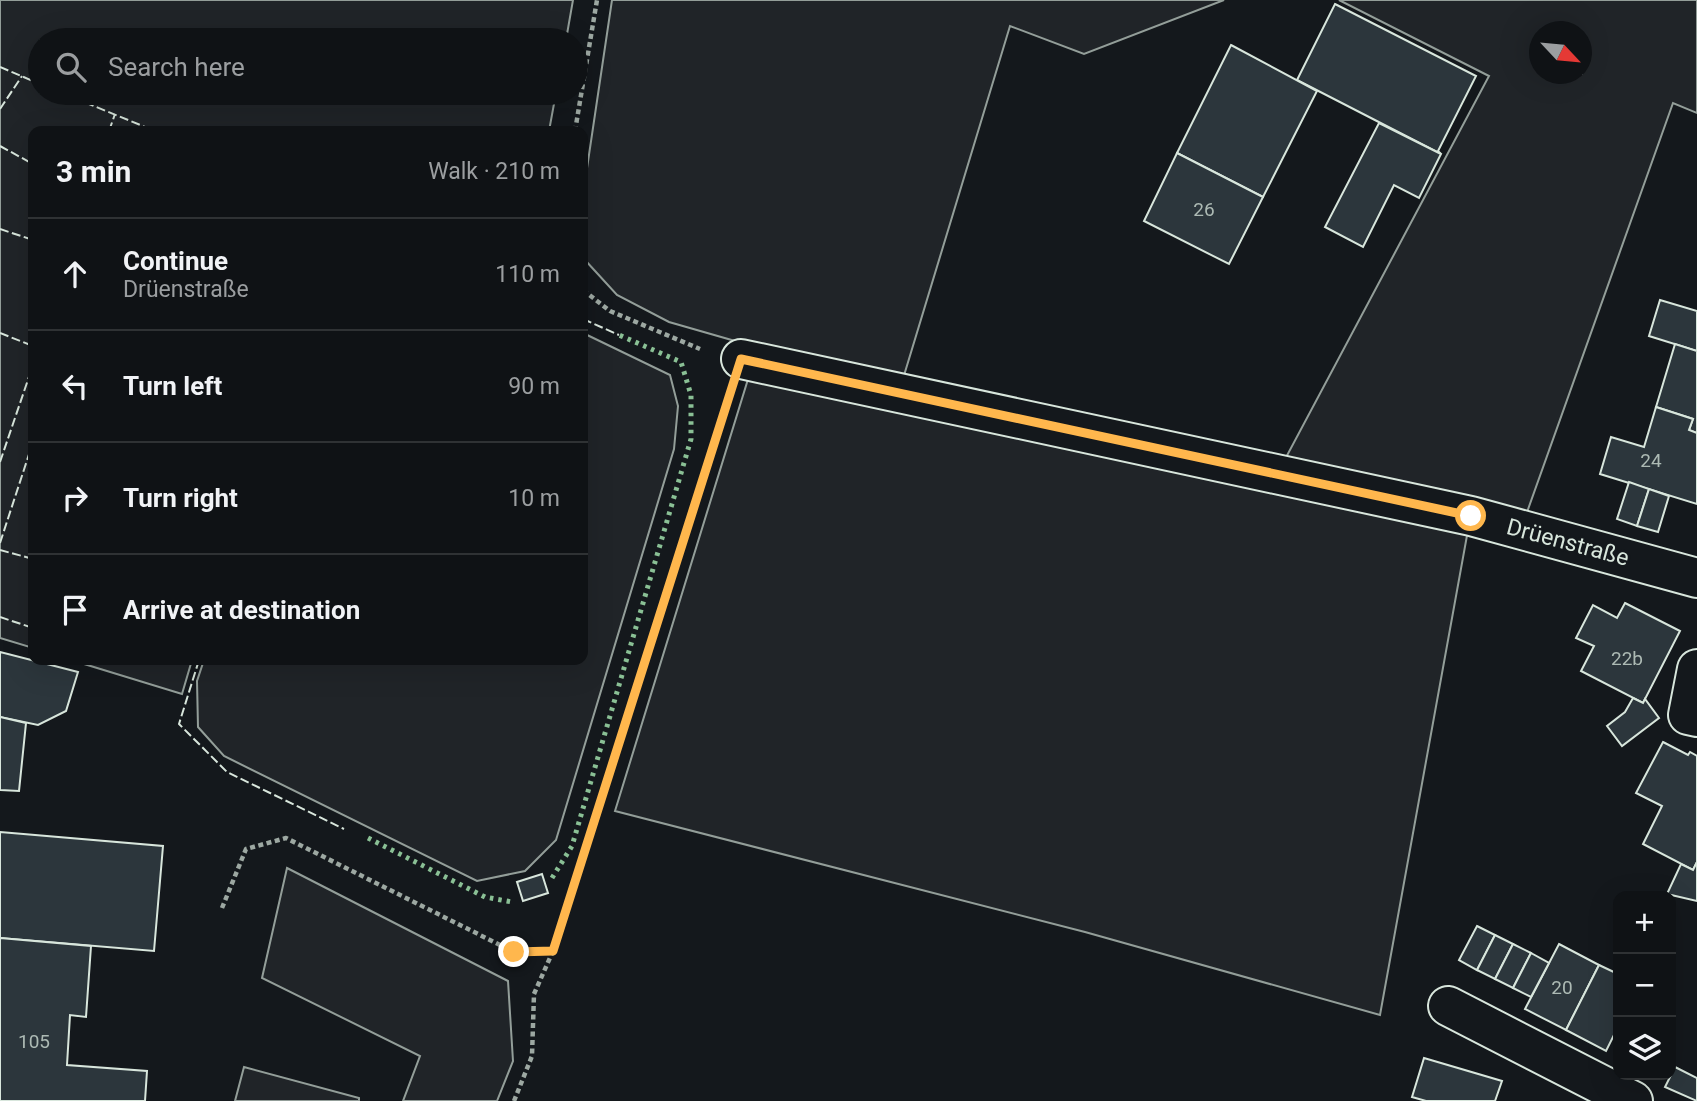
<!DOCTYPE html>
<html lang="en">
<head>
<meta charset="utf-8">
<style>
  body { margin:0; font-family:Roboto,sans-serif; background:#181b1e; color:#f1f3f6 }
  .controls { position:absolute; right:21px; bottom:21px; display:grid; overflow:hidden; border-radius:14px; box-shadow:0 7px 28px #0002 }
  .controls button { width:63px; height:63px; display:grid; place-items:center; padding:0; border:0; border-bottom:2px solid #2f3234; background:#0f1215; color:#f1f3f6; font:35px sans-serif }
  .compass { position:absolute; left:1529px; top:21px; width:63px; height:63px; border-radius:50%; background:#0f1215; box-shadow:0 7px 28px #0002; rotate:116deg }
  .stop { position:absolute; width:21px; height:21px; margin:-16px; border:5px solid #ffb74d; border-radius:50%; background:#fff }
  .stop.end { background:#ffb74d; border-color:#fff; box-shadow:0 2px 7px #0008 }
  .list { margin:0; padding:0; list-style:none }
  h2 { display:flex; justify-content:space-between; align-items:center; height:91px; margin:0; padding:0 28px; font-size:30px }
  h2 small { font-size:23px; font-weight:400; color:#9b9ea0 }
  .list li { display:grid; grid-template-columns:46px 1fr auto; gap:21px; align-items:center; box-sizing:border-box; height:112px; padding:0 28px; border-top:2px solid #2f3234 }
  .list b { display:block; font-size:26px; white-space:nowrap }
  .list p { margin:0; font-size:23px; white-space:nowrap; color:#9b9ea0 }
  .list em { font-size:23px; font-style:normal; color:#9b9ea0 }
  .icon { flex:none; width:38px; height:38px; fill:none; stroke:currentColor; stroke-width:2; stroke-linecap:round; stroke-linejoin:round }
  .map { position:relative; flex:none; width:1697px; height:1101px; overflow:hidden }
  .search { position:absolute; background:#0f1215; box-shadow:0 7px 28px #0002; left:28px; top:28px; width:560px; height:77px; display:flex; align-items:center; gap:18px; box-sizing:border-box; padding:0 24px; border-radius:38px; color:#9b9ea0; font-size:26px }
  .panel { position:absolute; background:#0f1215; box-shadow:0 7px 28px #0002; left:28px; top:126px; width:560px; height:539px; border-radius:14px }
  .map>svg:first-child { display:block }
  .green { fill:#202428; stroke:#939e99; stroke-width:2; fill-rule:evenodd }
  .building { fill:#2c363c; stroke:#d8e6dc; stroke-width:2 }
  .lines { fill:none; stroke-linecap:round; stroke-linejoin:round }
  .minor-casing { stroke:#d8e6dc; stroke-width:42 }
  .path { stroke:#9da8a2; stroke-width:4.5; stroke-dasharray:5 3.5; stroke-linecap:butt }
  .minor { stroke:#14181c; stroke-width:38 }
  .hedge { stroke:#8ac095; stroke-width:5; stroke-dasharray:3.5 5; stroke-linecap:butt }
  .fence { stroke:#d8e6dc; stroke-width:2; stroke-dasharray:9 3.5; stroke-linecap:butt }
  .route { stroke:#ffb74d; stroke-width:9 }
  .labels { text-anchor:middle; stroke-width:5; stroke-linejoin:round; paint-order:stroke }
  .number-label { font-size:19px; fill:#adbab4 }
  .street-label { font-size:23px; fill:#d8e6dc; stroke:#14181c }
</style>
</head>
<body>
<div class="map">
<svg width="1697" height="1101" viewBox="0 0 1697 1101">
  <rect width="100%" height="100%" fill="#14181c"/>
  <g class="green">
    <path d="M 0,0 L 573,0 L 566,40 L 40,40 L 40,93 L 556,93 L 549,131 L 33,131 L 33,648 L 0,638 Z"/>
    <path d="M 612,0 L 1224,0 L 1084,54 L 1010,26 L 902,382 L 756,347 L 669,322 L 617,295 L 585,260 L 583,195 Z"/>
    <path d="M 1339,0 L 1697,0 L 1697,113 L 1673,103 L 1526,515 L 1283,463 L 1489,76 ZM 1540,32 L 1582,32 L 1582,74 L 1540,74 Z"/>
    <path d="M 583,333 L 670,375 L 678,406 L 674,449 L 556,840 L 525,871 L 477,881 L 224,756 L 198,727 L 197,681 L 204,660 L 583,660 Z"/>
    <path d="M 749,376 L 1468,530 L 1380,1015 L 1085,932 L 615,811 Z"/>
    <path d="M 71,660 L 192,660 L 182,694 Z"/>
    <path d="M 287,868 L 508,981 L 513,1061 L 497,1101 L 403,1101 L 420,1056 L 262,978 Z"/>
    <path d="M 244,1067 L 359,1098 L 359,1101 L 235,1101 Z"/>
  </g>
  <g class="building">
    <path d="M 1335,4 L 1476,76 L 1438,151 L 1441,154 L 1297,80 Z"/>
    <path d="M 1231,45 L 1317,91 L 1263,197 L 1177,153 Z"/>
    <path d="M 1379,123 L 1441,154 L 1419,198 L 1394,185 L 1363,247 L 1325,227 Z"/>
    <path d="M 1177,153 L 1263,197 L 1229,264 L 1144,221 Z"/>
    <path d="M 1660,300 L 1697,311 L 1697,351 L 1649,336 Z"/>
    <path d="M 1675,344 L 1697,351 L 1697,433 L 1689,430 L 1693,419 L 1656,407 Z"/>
    <path d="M 1656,407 L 1693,419 L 1689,430 L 1697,433 L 1697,504 L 1600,474 L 1611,437 L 1644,447 Z"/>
    <path d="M 1629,482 L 1649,489 L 1637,526 L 1617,519 Z"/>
    <path d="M 1649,489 L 1669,496 L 1658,532 L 1637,526 Z"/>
    <path d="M 1625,603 L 1680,631 L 1643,703 L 1581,671 L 1594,646 L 1576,638 L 1593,605 L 1617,618 Z"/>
    <path d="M 0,652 L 78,672 L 66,711 L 38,725 L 0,717 Z"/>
    <path d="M 1633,698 L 1643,703 L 1645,699 L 1659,718 L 1622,746 L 1607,726 L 1625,712 Z"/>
    <path d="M 0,717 L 26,723 L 19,791 L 0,790 Z"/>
    <path d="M 1663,742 L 1688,755 L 1690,752 L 1697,756 L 1697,862 L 1693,870 L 1643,844 L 1662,806 L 1636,793 Z"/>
    <path d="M 0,832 L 163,846 L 154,951 L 0,938 Z"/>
    <path d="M 1697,862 L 1697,901 L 1667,894 L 1681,864 L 1693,870 Z"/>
    <path d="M 542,874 L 548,893 L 523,901 L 517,882 Z"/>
    <path d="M 1477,926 L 1495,935 L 1477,970 L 1459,960 Z"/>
    <path d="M 1495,935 L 1513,944 L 1495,979 L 1477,970 Z"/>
    <path d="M 0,938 L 91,946 L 86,1017 L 70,1015 L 67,1065 L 147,1071 L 145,1101 L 0,1101 Z"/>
    <path d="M 1513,944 L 1531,953 L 1513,988 L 1495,979 Z"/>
    <path d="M 1559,944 L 1599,965 L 1566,1030 L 1525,1009 Z"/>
    <path d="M 1531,953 L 1549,963 L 1531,997 L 1513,988 Z"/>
    <path d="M 1599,965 L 1618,974 L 1618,1027 L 1606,1051 L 1566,1030 Z"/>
    <path d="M 1424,1058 L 1502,1081 L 1495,1101 L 1426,1101 L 1412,1097 Z"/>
    <path d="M 1675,1067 L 1697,1078 L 1697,1101 L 1665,1087 Z"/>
  </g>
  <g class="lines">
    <defs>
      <g id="minor">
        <path d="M 741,359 L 1471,516 L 1697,578"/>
        <path d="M 1697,669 L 1688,715 L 1697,717"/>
        <path d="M 1448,1006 L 1633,1101"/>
      </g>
    </defs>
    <use href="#minor" class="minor-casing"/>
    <g class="path">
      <path d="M 575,131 L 597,0"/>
      <path d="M 583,290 L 610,311 L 700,349"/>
      <path d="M 222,908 L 246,849 L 286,838 L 514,952 L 553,951"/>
      <path d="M 514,1101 L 532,1056 L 534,994 L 553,951 L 729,397"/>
    </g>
    <use href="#minor" class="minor"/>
    <g class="hedge">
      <path d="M 368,838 L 485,897 L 512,902"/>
      <path d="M 552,878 L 572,846 L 691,439 L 691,395 L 681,362 L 619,335"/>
    </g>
    <g class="fence">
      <path d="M 0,67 L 40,84"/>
      <path d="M 62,93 L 155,131"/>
      <path d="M 0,109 L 22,76"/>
      <path d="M 109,131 L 115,114"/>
      <path d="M 0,146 L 33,164"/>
      <path d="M 0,229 L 33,240"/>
      <path d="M 583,319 L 619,335"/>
      <path d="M 0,333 L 33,346"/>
      <path d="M 0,462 L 33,365"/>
      <path d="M 0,543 L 33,442"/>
      <path d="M 0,550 L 33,559"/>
      <path d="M 0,617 L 33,628"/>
      <path d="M 129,660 L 143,664 L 144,660"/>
      <path d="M 199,660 L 179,724 L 227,772 L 344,829"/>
    </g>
  </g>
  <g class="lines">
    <path class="route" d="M 514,952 L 553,951 L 741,359 L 1471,516"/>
  </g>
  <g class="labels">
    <g class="number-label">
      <text x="1204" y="216">26</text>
      <text x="1651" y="467">24</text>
      <text x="1627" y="665">22b</text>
      <text x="1562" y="994">20</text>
      <text x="34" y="1048">105</text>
    </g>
    <g class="street-label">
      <text transform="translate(1568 542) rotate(15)" y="8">Drüenstraße</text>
    </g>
  </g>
</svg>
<div class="controls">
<button>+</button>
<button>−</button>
<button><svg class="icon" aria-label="layers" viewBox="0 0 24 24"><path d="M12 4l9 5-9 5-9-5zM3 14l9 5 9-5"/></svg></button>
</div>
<svg class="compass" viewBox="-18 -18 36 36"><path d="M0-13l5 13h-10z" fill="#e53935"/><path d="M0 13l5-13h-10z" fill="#9b9ea0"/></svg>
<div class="stop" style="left:1471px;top:516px"></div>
<div class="stop end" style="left:514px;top:952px"></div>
<div class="search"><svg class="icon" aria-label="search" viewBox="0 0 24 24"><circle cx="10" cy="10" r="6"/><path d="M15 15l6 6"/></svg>Search here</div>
<section class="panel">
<h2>3 min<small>Walk · 210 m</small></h2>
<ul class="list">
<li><svg class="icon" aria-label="ahead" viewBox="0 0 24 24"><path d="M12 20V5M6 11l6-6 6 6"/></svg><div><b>Continue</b><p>Drüenstraße</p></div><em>110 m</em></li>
<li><svg class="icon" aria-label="left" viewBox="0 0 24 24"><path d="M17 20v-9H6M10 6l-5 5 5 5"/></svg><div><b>Turn left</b></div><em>90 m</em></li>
<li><svg class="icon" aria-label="right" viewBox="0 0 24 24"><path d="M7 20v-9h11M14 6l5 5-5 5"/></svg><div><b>Turn right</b></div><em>10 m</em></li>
<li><svg class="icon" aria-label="arrive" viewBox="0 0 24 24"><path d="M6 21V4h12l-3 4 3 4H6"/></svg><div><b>Arrive at destination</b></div></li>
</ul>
</section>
</div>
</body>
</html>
